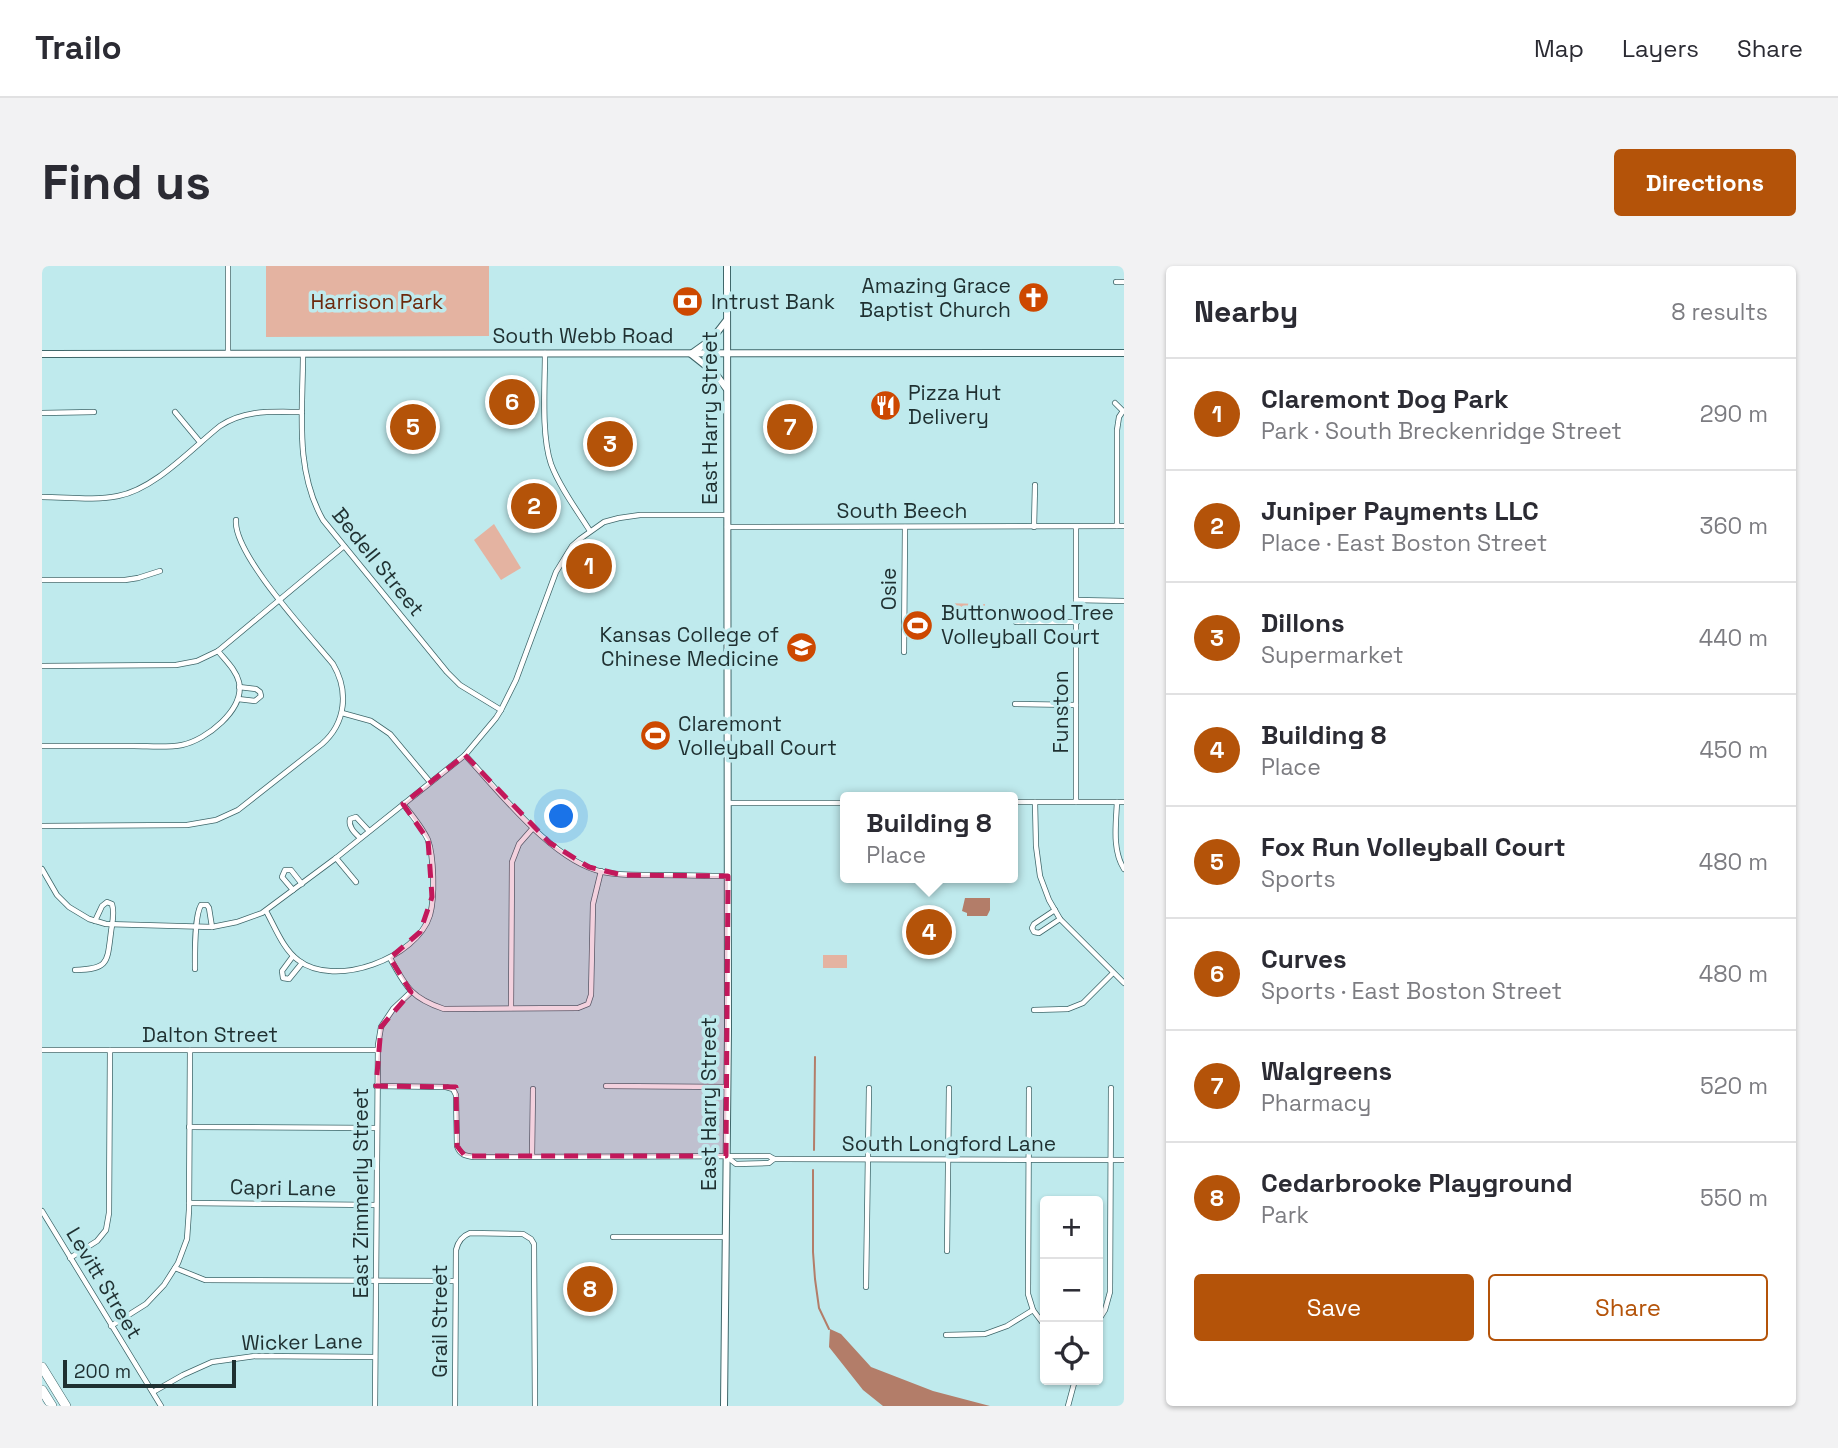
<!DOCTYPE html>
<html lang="en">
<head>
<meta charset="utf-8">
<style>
  body { margin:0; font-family:"Space Grotesk",sans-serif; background:#f2f2f3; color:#2b2b33 }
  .controls { position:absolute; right:21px; bottom:21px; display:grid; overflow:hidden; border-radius:7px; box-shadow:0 2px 5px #0004 }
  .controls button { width:63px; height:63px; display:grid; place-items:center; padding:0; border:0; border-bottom:2px solid #e1e1e2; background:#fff; color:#2b2b33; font:35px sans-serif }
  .scale { position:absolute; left:21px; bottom:18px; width:173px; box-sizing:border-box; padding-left:7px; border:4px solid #1f3031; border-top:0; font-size:19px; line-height:24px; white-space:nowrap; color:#1f3031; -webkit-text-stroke:5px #bfeaed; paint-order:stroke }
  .you { position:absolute; left:520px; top:551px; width:24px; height:24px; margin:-18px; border:5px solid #fff; border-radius:50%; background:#1a73e8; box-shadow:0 0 0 10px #1a73e833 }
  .badge { display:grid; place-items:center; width:46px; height:46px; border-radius:50%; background:#b45309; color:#fff; font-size:23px; font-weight:700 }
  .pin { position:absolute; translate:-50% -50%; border:4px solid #fff; box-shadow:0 2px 7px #0006 }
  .popup { position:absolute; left:798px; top:526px; width:178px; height:91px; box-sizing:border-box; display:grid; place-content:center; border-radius:7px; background:#fff; filter:drop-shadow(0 2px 5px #0005); font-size:23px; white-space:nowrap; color:#7c7c81 }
  .popup b { font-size:26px; color:#2b2b33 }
  .popup::after { content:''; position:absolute; left:50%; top:100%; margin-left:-14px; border:14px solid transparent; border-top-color:#fff }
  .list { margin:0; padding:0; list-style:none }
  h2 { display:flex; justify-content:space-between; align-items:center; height:91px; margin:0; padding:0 28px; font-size:30px }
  h2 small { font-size:23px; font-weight:400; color:#7c7c81 }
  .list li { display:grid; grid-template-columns:46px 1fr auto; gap:21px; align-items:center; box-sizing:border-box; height:112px; padding:0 28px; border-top:2px solid #e1e1e2 }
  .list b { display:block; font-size:26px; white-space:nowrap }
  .list p { margin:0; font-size:23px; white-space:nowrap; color:#7c7c81 }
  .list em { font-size:23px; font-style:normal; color:#7c7c81 }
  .actions { display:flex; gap:14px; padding:21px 28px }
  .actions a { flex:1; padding:16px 0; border:2px solid #b45309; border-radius:7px; text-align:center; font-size:24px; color:#b45309 }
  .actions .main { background:#b45309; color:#fff }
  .icon { flex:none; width:38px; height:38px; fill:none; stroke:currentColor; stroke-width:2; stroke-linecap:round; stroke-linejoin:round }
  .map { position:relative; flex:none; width:1082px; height:1140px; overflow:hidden; border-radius:7px }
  header { display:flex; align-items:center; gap:42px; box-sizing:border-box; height:98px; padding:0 35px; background:#fff; border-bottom:2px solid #e1e1e2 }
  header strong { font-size:33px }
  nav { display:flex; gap:38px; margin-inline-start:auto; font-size:24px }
  .intro { display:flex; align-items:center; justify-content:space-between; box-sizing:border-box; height:168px; padding:0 42px }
  h1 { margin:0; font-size:49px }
  .button { padding:18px 32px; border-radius:7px; background:#b45309; color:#fff; font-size:24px; font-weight:700 }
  main { display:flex; gap:42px; padding:0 42px }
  aside { flex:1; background:#fff; border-radius:7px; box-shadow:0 2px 5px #0004 }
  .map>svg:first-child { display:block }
  .green { fill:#e4b3a1 }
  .water { fill:#b37d69 }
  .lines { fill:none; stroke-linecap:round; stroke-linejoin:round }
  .stream { stroke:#b37d69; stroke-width:2 }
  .street-casing { stroke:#3f676a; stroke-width:6 }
  .secondary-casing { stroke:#3f676a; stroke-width:8 }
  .highway-casing { stroke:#3f676a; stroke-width:10 }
  .street { stroke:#fff; stroke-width:4.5 }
  .secondary { stroke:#fff; stroke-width:6 }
  .highway { stroke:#fff; stroke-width:9 }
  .marked { fill:#c2185b; fill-opacity:0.2; stroke:#c2185b; stroke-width:5; stroke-dasharray:14 9; stroke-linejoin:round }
  .labels { text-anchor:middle; stroke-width:7; stroke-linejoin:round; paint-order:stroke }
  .poi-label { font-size:21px; fill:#1f3031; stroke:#bfeaed; text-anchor:start }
  .park-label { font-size:21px; fill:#6c280c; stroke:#bfeaed }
  .street-label { font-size:21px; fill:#1f3031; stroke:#bfeaed }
</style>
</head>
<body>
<header>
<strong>Trailo</strong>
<nav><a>Map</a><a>Layers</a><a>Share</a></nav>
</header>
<div class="intro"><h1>Find us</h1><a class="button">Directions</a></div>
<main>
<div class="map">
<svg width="1082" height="1140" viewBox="0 0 1082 1140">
  <rect width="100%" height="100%" fill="#bfeaed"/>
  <g class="green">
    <path d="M 224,0 L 447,0 L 447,70 L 224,71 Z"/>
    <path d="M 452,258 L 479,302 L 459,314 L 432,274 Z"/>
    <path d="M 552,286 L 562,300 L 541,315 L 532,301 Z"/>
    <path d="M 899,337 L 943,338 L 943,354 L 912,354 L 911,356 L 899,356 Z"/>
    <rect x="781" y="689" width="24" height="13"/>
    <path d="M 532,1015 L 563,1016 L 563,1030 L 533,1031 Z"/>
  </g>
  <g class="water">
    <path d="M 923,632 L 948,632 L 948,644 L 945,650 L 925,650 L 925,647 L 920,645 Z"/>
    <path d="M 788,1063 L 799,1068 L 829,1101 L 891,1125 L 948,1140 L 841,1140 L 821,1124 L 787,1081 Z"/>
  </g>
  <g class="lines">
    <g class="stream">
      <path d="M 772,884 L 773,791"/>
      <path d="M 771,904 L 771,986 L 773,1013 L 777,1042 L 787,1063"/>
    </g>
    <defs>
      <g id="street">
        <path d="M 186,0 L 186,87"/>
        <path d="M 1074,16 L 1082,16"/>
        <path d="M 503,87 C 503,119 499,169 509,198 C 518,222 535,244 548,265"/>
        <path d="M 261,88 C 261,144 252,203 281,254 L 405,406 L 418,419 L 459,444"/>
        <path d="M 1073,137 L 1081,145"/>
        <path d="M 133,146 L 158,176"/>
        <path d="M 0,147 L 52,146"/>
        <path d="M 0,231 C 25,231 52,235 76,230 C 113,223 149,183 178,160 C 204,143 231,146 260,146"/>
        <path d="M 1075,260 L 1075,164 L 1077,151 L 1081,145"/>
        <path d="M 685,261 L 1082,260"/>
        <path d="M 992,261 L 993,219"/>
        <path d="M 0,314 L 83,314 L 96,312 L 118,305"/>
        <path d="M 1034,334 L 1082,335"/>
        <path d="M 974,356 L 1035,356"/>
        <path d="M 862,386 L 863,261"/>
        <path d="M 0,400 L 134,399 L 155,395 L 176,385 L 301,281"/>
        <path d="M 196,433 L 213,435 L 219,430 L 218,426 L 214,423 L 197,421"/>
        <path d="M 973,438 L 1034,439"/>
        <path d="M 300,447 L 329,455 L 348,468 L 388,516"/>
        <path d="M 0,480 C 30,480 61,480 92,480 C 107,480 124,482 140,479 C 164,474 203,444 197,416 C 194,404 184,395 176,385"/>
        <path d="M 423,489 C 457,525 511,596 561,606 C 579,610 597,609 615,609 C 639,609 662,610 686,610"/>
        <path d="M 971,536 L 1082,536"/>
        <path d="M 993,536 L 994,580 L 998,610 L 1007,634 L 1018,653 L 1082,717"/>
        <path d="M 1034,536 L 1034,261"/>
        <path d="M 1075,536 C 1074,558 1070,584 1082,603"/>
        <path d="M 686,537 L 803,537"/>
        <path d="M 0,560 L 145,559 L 174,554 L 196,544 L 280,478 C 304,457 307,425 291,398 C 268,370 191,288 194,254"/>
        <path d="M 318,572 C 313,567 306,561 308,553 L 314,551 L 327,565"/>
        <path d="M 294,592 L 314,616"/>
        <path d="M 0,603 L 15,629 L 27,641 L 47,653 L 64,658 L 170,661 L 195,656 L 220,647 L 294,592 L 423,489 L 454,452 L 459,444 L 474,414 L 514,306 L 530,280 L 538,273 L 562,256 L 577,252 L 598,249 L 685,249"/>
        <path d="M 251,624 L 240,611 L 243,604 L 249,604 L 260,618"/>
        <path d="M 1013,644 L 992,658 L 990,662 L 992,666 L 997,667 L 1018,653"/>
        <path d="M 224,645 C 233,661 241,683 256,694 C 293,723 375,692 388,649 C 393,631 392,591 386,574 C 380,561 370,549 361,538"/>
        <path d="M 251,690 L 240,705 L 241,712 L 247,713 L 260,697"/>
        <path d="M 348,692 C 364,721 369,732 402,743 L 536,742 L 546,738 L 549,729 L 551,638 L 559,605"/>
        <path d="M 153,703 C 153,688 152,651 159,639 L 165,639 L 167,642 L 170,661"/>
        <path d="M 33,704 C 67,703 65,697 69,666 C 70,657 73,648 70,638 L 65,636 L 60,640 L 53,655"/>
        <path d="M 469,742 L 470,596 L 477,578 L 491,562"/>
        <path d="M 992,744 L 1026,743 L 1041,737 L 1071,707"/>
        <path d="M 0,784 L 335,784"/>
        <path d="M 334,820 L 404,821 L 411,823 L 414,829 L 415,880 C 418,889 424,890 432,891 L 727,890 L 732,893 L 741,893 L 1082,894"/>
        <path d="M 564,820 L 685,821"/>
        <path d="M 987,823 L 986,1028 L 991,1044 L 1003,1060"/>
        <path d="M 147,861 L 334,862"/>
        <path d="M 490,890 L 491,823"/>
        <path d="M 685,891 L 694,898 L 727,897 L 732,893"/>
        <path d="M 147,937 L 334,939"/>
        <path d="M 0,945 L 119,1140"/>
        <path d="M 571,971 L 683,971"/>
        <path d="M 905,985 L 907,822"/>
        <path d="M 28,992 L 55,975 L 64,964 L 67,947 L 68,784"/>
        <path d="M 133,1002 L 163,1014 L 413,1015"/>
        <path d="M 824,1021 L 827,822"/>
        <path d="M 1056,1055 L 1063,1044 L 1068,1026 L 1069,822"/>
        <path d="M 69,1060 L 104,1038 L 122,1019 L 136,997 L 145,973 L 147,944 L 148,784"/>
        <path d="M 904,1069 L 943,1068 L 965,1060 L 991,1044"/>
        <path d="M 111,1126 L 141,1109 L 170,1096 L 213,1090 L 333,1091"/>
        <path d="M 333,1140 L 336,779 L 339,761 L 351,743 L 369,726"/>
        <path d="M 413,1140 L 414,984 C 416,975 420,970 428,967 L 481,968 L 489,973 L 492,978 L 493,1140"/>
        <path d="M 1026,1140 L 1033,1114"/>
      </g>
      <g id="secondary">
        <path d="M 0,88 L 1082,87"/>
        <path d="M 684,122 L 673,107 L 649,88 L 670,73 L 684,55"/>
        <path d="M 682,1140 L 686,764 L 685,0"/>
      </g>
      <g id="highway">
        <path d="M 0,1101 L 24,1140"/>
        <path d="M 0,1124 L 10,1140"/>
      </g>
    </defs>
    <use href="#street" class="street-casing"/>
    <use href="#secondary" class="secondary-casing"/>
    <use href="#highway" class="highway-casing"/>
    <use href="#street" class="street"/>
    <use href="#secondary" class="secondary"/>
    <use href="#highway" class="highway"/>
  </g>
  <path class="marked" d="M 423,489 L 508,577 L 547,601 L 580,609 L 686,610 L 684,890 L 423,890 L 415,880 L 414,821 L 334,820 L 339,761 L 369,726 L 348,692 L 378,666 L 390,631 L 386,574 L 361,538 Z"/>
  <defs>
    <symbol id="church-disc" viewBox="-11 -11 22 22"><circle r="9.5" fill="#cd4800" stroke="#bfeaed"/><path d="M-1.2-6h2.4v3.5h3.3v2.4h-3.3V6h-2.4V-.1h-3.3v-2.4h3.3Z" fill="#fff"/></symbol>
    <symbol id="bank-disc" viewBox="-11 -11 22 22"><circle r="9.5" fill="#cd4800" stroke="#bfeaed"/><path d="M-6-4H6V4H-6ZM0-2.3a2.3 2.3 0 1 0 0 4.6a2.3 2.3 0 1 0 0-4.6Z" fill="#fff"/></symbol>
    <symbol id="restaurant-disc" viewBox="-11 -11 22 22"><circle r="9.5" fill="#cd4800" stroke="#bfeaed"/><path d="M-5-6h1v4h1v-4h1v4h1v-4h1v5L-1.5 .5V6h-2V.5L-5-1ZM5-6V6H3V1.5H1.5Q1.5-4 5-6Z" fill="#fff"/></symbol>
    <symbol id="stadium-disc" viewBox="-11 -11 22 22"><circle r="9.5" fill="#cd4800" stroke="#bfeaed"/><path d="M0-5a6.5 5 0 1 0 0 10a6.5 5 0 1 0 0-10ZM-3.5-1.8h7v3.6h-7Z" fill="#fff"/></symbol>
    <symbol id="school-disc" viewBox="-11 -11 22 22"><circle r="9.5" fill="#cd4800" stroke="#bfeaed"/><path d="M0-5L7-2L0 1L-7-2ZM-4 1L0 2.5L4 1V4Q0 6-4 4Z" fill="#fff"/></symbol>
  </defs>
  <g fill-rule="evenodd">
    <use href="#church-disc" x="974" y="14" width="35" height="35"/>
    <use href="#bank-disc" x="628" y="18" width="35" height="35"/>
    <use href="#restaurant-disc" x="826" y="122" width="35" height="35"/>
    <use href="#stadium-disc" x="858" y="342" width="35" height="35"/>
    <use href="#school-disc" x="742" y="364" width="35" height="35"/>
    <use href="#stadium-disc" x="596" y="452" width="35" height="35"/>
  </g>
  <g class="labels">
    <g class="poi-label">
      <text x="969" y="27" text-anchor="end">Amazing Grace<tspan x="969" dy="24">Baptist Church</tspan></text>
      <text x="669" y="43">Intrust Bank</text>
      <text x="866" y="134">Pizza Hut<tspan x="866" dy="24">Delivery</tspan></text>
      <text x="899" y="354">Buttonwood Tree<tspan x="899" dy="24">Volleyball Court</tspan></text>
      <text x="737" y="376" text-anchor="end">Kansas College of<tspan x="737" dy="24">Chinese Medicine</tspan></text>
      <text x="636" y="465">Claremont<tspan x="636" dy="24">Volleyball Court</tspan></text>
    </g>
    <g class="park-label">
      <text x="335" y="43">Harrison Park</text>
    </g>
    <g class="street-label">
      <text x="541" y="77">South Webb Road</text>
      <text transform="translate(668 152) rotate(-90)" y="7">East Harry Street</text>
      <text x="860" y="252">South Beech</text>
      <text transform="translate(336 296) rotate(51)" y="7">Bedell Street</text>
      <text transform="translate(847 323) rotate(-90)" y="7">Osie</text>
      <text transform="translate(1019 446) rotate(-90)" y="7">Funston</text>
      <text x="168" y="776">Dalton Street</text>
      <text transform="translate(667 838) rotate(-90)" y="7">East Harry Street</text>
      <text x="907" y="885">South Longford Lane</text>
      <text transform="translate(241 922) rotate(1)" y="7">Capri Lane</text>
      <text transform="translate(319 927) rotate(-90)" y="7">East Zimmerly Street</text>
      <text transform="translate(62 1017) rotate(59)" y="7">Levitt Street</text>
      <text transform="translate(398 1055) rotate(-90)" y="7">Grail Street</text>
      <text transform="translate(260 1076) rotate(-1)" y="7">Wicker Lane</text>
    </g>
  </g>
</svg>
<div class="controls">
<button>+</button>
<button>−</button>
<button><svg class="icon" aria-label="locate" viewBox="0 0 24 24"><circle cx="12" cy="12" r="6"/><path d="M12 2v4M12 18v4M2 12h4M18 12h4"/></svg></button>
</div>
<div class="scale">200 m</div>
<div class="you"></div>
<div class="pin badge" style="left:547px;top:300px">1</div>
<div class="pin badge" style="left:492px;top:240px">2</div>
<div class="pin badge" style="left:568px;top:178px">3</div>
<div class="pin badge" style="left:887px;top:666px">4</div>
<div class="popup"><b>Building 8</b>Place</div>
<div class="pin badge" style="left:371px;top:161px">5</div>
<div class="pin badge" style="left:470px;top:136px">6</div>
<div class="pin badge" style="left:748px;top:161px">7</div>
<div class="pin badge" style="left:548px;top:1023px">8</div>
</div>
<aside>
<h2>Nearby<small>8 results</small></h2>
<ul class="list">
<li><span class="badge">1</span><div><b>Claremont Dog Park</b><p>Park · South Breckenridge Street</p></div><em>290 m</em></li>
<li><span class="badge">2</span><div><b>Juniper Payments LLC</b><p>Place · East Boston Street</p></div><em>360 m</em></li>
<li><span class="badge">3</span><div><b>Dillons</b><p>Supermarket</p></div><em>440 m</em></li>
<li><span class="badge">4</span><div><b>Building 8</b><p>Place</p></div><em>450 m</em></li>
<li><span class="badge">5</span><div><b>Fox Run Volleyball Court</b><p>Sports</p></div><em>480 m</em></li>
<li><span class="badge">6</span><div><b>Curves</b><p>Sports · East Boston Street</p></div><em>480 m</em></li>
<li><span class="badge">7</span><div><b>Walgreens</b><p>Pharmacy</p></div><em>520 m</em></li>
<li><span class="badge">8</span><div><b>Cedarbrooke Playground</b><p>Park</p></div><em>550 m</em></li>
</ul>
<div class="actions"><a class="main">Save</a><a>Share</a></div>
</aside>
</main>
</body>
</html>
